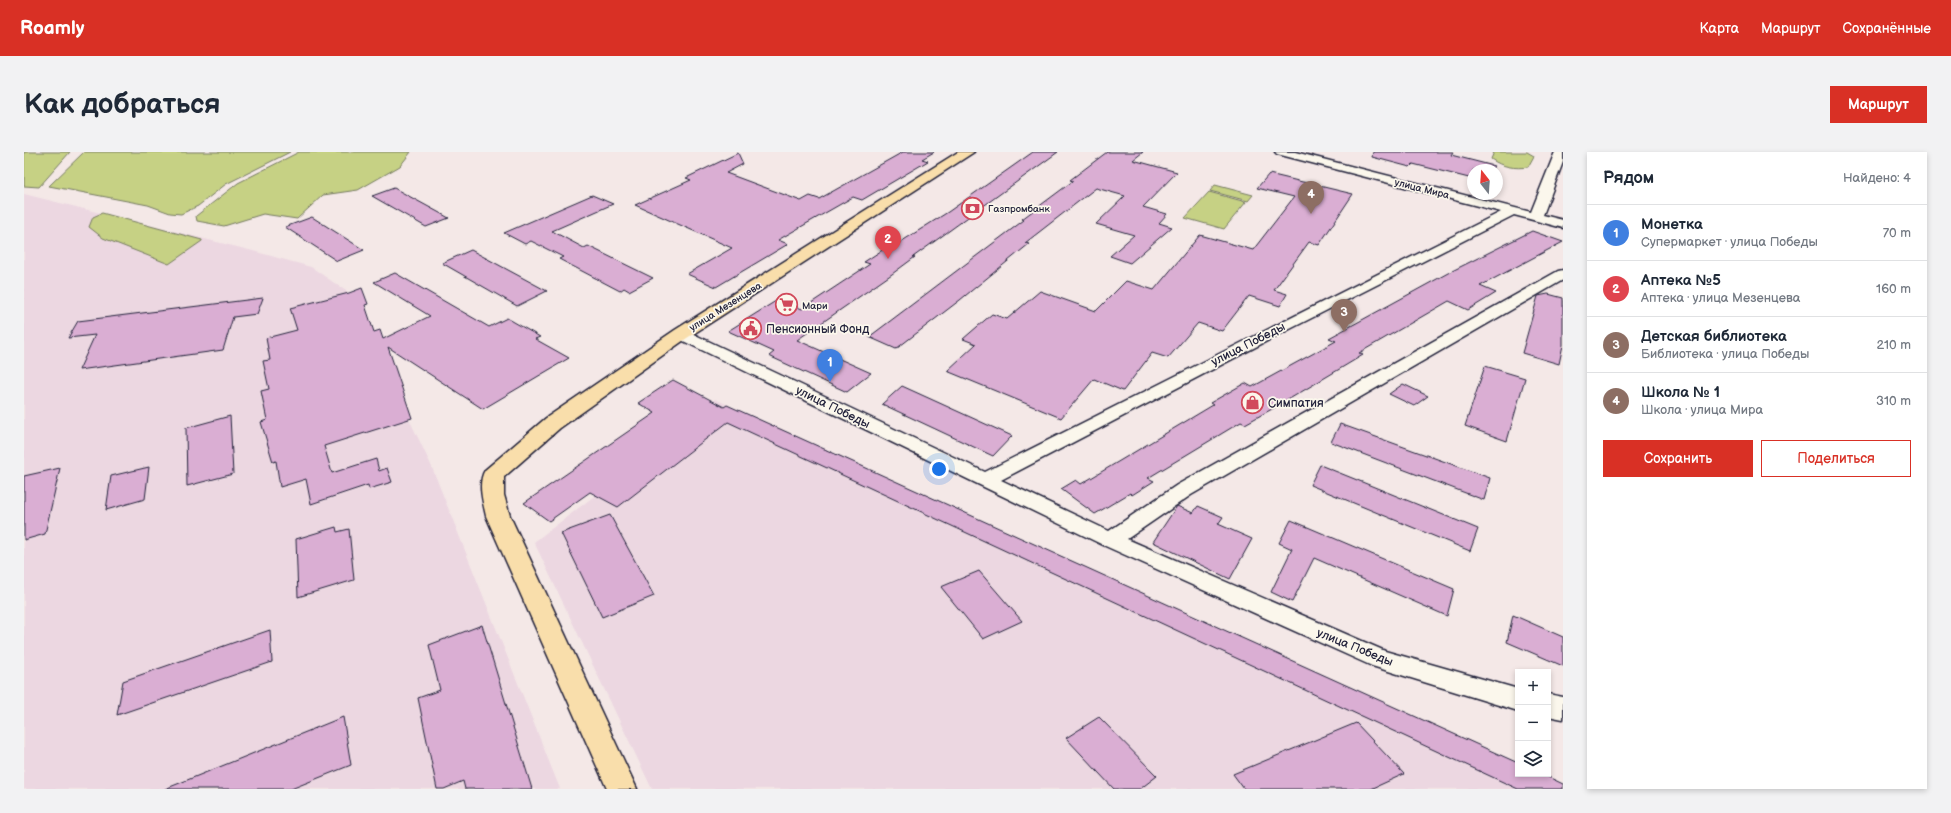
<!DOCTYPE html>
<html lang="ru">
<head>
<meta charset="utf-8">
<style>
  body { margin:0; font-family:"Balsamiq Sans",sans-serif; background:#f2f2f3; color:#1f2937 }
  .controls { position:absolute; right:12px; bottom:12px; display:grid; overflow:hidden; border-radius:0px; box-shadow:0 2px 6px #0003 }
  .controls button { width:36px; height:36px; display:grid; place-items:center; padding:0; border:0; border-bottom:1px solid #e0e1e3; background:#fff; color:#1f2937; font:20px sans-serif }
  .compass { position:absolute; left:1443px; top:12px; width:36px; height:36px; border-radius:50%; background:#fff; box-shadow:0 2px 6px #0003; rotate:343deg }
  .you { position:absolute; left:915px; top:317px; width:14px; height:14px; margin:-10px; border:3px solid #fff; border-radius:50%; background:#1a73e8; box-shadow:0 0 0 6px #1a73e833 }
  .badge { display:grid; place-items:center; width:26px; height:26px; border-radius:50%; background:#d93025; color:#fff; font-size:13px; font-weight:700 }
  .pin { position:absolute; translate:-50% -33px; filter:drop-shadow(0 1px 2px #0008) }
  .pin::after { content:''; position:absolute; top:21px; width:14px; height:12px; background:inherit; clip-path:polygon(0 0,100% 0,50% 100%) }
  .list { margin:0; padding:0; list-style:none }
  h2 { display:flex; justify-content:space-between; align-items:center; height:52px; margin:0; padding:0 16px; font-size:17px }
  h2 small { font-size:13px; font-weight:400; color:#747a83 }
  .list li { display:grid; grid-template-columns:26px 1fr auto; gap:12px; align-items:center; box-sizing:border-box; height:56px; padding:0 16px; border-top:1px solid #e0e1e3 }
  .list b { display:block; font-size:15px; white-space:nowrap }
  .list p { margin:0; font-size:13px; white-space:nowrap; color:#747a83 }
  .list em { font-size:13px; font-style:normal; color:#747a83 }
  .actions { display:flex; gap:8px; padding:12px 16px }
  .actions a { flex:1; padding:9px 0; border:1px solid #d93025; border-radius:0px; text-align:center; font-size:14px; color:#d93025 }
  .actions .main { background:#d93025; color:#fff }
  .icon { flex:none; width:22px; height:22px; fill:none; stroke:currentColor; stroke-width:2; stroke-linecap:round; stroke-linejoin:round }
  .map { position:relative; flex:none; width:1539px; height:637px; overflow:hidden; border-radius:0px }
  header { display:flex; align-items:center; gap:24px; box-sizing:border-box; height:56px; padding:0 20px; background:#d93025; color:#fff }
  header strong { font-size:19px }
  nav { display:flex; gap:22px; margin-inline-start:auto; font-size:14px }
  .intro { display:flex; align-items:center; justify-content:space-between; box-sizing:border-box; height:96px; padding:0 24px }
  h1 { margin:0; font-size:28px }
  .button { padding:10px 18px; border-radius:0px; background:#d93025; color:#fff; font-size:14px; font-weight:700 }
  main { display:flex; gap:24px; padding:0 24px }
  aside { flex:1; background:#fff; border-radius:0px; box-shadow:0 2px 6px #0003 }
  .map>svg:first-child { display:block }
  .built { fill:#ecd7e1 }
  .green { fill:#c6d184; stroke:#747a60 }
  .building { fill:#daaed3; stroke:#22223b }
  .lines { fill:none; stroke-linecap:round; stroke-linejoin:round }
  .minor-casing { stroke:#22223b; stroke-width:3 }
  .major-casing { stroke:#22223b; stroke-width:3 }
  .minor { fill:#fbf7ec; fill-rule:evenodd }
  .major { fill:#f9deab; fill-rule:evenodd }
  .labels { text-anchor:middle; stroke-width:3.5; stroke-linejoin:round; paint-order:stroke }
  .far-street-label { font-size:10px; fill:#22223b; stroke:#fbf7ec }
  .far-poi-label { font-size:10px; fill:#22223b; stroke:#fbf7ec; text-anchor:start }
  .poi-label { font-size:12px; fill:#22223b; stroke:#fbf7ec; text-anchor:start }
  .street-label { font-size:12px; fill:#22223b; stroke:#fbf7ec }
</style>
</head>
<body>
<header>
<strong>Roamly</strong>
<nav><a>Карта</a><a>Маршрут</a><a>Сохранённые</a></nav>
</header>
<div class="intro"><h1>Как добраться</h1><a class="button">Маршрут</a></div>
<main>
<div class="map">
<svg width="1539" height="637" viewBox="0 0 1539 637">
  <rect width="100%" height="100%" fill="#f4e8e7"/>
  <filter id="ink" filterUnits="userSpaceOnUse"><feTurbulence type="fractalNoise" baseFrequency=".025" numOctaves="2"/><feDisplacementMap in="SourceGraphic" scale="8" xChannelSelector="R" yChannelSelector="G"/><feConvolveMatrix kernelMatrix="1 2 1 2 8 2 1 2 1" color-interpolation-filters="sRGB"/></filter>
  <g filter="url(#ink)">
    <g class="built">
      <path d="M 0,42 L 229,99 L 287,115 L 325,141 L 407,313 L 536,637 L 0,637 Z"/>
      <path d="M 691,247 L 1494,611 L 1494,622 L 1518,622 L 1539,632 L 1539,637 L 628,637 L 510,390 L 573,342 Z"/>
    </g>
    <g class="green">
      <path d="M 0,0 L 46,0 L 15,35 L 0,34 Z"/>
      <path d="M 60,0 L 266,0 L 202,32 L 174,54 L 157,62 L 146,61 L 124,53 L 25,34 Z"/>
      <path d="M 275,0 L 387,0 L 376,14 L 334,38 L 299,43 L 273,67 L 239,62 L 200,74 L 173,69 L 172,64 L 214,31 Z"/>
      <path d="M 1470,0 L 1503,0 L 1510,4 L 1504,15 C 1491,17 1478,15 1467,7 Z"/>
      <path d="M 1191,33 L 1229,43 L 1224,49 L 1186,39 Z"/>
      <path d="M 1185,40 L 1222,50 L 1200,77 L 1161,66 Z"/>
      <path d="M 78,61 L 178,88 L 178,89 L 145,112 L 79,86 L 65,75 L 69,65 Z"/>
    </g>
    <g class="building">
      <path d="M 879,0 L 910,0 L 898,7 L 904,9 L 838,48 L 829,45 L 754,88 L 764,92 L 692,135 L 663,122 L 708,96 L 611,53 L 667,28 L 662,26 L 714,1 L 719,12 L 702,21 L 777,49 L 786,44 L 795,47 Z"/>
      <path d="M 1009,0 L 1034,0 L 889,105 L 891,105 L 868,122 L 773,188 L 847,221 L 823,240 L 745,204 L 750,200 L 704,179 L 755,147 L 778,157 L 846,112 L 840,110 L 863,95 L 867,96 L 924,60 Z"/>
      <path d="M 1083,0 L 1119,0 L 1109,8 L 1153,20 L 1119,55 L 1143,62 L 1135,71 L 1148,75 L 1106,111 L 1086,104 L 1110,83 L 1072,72 L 1101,44 L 1072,36 L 1001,91 L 1005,92 L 936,148 L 872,197 L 845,185 L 1000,68 L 998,67 L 1049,29 L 1046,28 Z"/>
      <path d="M 1349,0 L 1429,0 L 1427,3 L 1470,14 L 1467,18 L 1449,18 L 1449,27 L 1389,12 L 1386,15 L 1348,5 Z"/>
      <path d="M 1245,22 L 1329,42 L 1295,93 L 1285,90 L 1250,138 L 1263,142 L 1256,154 L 1225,144 L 1198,179 L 1174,171 L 1144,206 L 1128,201 L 1099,239 L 1070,227 L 1037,266 L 923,219 L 952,192 L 939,187 L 968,162 L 983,167 L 1016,139 L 1072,159 L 1102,129 L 1130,138 L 1176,83 L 1229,98 L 1270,45 L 1233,36 Z"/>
      <path d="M 370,36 L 425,66 L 402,75 L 348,44 Z"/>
      <path d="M 568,43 L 589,52 L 528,79 L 560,96 L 564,94 L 629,126 L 605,139 L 600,136 L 596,139 L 535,107 L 539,105 L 507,89 L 501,92 L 480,81 Z"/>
      <path d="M 288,65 L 340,98 L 313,109 L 261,75 Z"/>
      <path d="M 1508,79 L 1539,90 L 1456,134 L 1472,141 L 1444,158 L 1425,149 L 1335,201 L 1339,203 L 1257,252 L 1221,272 L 1217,270 L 1124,326 L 1130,329 L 1108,343 L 1106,341 L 1071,362 L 1037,337 L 1052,328 L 1057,332 L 1189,253 L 1186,251 L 1221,231 L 1228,235 L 1312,189 L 1305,186 L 1424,121 Z"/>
      <path d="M 447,98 L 523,139 L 493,154 L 418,111 Z"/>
      <path d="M 371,121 L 465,175 L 483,166 L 516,185 L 511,187 L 545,206 L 459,257 L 364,195 L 388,266 L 300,294 L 308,321 L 352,307 L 355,319 L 363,316 L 368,330 L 345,337 L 344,333 L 287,352 L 282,327 L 256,335 L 252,309 L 249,310 L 237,270 L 243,268 L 237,239 L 245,237 L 239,209 L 246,208 L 242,186 L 273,178 L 266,156 L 325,141 L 338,136 L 344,152 L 341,153 L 350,180 L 356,178 L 359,187 L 406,164 L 350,130 Z"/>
      <path d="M 1524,142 L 1539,146 L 1539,193 L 1535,212 L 1498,201 L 1514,144 Z"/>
      <path d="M 239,146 L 233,162 L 209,165 L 199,198 L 55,218 L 71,183 L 44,186 L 54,169 Z"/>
      <path d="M 1461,214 L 1501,226 L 1483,289 L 1441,274 Z"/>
      <path d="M 649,228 L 700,255 L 703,253 L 1494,611 L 1494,622 L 1518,622 L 1539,632 L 1539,637 L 1494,637 L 704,270 L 594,355 L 566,340 L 525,369 L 500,351 L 631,261 L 614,251 Z"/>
      <path d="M 1379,232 L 1404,244 L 1390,254 L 1365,242 Z"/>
      <path d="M 878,234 L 988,284 L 969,304 L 858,252 Z"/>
      <path d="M 206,264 L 209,322 L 163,334 L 162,276 Z"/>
      <path d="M 1316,272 L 1466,326 L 1460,348 L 1307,290 Z"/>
      <path d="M 1296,313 L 1454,377 L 1446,399 L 1286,333 Z"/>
      <path d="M 125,315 L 121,347 L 82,358 L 87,324 Z"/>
      <path d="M 36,316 L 21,382 L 0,388 L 0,324 Z"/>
      <path d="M 1153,354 L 1169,361 L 1174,354 L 1199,365 L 1194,372 L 1228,387 L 1206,427 L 1129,390 Z"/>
      <path d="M 586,363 L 630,444 L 578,465 L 537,381 Z"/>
      <path d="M 1267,368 L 1430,437 L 1423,464 L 1290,406 L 1268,450 L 1247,440 L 1268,397 L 1255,391 Z"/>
      <path d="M 312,375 L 313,380 L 325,377 L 330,428 L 274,445 L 272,387 Z"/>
      <path d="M 955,419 L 998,469 L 959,487 L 917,435 Z"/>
      <path d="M 1489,463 L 1539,485 L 1539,514 L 1483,490 Z"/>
      <path d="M 458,473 L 508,637 L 441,637 L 439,629 L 420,637 L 413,637 L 394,546 L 416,538 L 405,493 Z"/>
      <path d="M 246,478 L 248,510 L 93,563 L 99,529 Z"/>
      <path d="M 319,565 L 327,613 L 267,637 L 141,637 Z"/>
      <path d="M 1075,565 L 1133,624 L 1116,637 L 1090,637 L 1042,586 Z"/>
      <path d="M 1332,571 L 1380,622 L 1347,637 L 1220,637 L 1209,622 Z"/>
    </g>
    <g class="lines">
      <defs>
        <g id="minor">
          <path d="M 1251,0 L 1271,0 L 1507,60 L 1531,0 L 1539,0 L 1539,10 L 1519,63 L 1539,68 L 1539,76 L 1490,63 L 1266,177 L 977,328 L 1085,379 L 1153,333 L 1534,119 L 1539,118 L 1539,128 L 1167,343 L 1103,387 L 1361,499 L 1494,537 L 1494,559 L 1348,514 L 1079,393 L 651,185 L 649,182 L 651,179 L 657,177 L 663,179 L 961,320 L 1477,60 L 1253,2 Z"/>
          <path d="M 1524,542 L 1539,545 L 1539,567 L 1524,564 Z"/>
        </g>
        <path id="major" d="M 934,0 L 950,0 L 663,186 L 536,276 L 480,325 L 480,343 L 486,364 L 613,637 L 583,637 L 462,364 C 459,350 453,331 461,318 L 522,266 L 651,178 Z"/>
      </defs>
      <use href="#minor" class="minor-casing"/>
      <use href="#major" class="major-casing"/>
      <use href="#minor" class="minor"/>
      <use href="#major" class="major"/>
    </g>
  </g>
  <defs>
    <symbol id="bank-ring" viewBox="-11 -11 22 22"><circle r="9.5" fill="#fbf7ec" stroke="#d1495b" stroke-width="1.5"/><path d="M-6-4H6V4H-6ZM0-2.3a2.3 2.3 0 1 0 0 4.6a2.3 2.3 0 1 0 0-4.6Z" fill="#d1495b"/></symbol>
    <symbol id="supermarket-ring" viewBox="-11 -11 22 22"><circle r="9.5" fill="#fbf7ec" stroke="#d1495b" stroke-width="1.5"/><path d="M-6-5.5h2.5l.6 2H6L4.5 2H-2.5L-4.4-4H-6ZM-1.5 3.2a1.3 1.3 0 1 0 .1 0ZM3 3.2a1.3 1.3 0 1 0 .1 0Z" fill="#d1495b"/></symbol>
    <symbol id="civic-ring" viewBox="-11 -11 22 22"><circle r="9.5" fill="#fbf7ec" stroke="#d1495b" stroke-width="1.5"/><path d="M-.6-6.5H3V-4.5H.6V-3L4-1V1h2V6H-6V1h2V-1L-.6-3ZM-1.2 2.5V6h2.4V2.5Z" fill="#d1495b"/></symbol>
    <symbol id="shop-ring" viewBox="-11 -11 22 22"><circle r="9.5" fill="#fbf7ec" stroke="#d1495b" stroke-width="1.5"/><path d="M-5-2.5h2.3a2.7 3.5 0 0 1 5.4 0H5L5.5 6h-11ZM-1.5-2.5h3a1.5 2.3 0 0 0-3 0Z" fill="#d1495b"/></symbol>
  </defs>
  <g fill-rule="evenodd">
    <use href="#bank-ring" x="936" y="44" width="25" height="25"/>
    <use href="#supermarket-ring" x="750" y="140" width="25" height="25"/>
    <use href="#civic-ring" x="714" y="164" width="25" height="25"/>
    <use href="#shop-ring" x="1216" y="238" width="25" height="25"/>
  </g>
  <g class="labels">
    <g class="far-street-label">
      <text transform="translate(1398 36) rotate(14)" y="4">улица Мира</text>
      <text transform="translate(701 154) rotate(-32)" y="4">улица Мезенцева</text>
    </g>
    <g class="far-poi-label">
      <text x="964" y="60">Газпромбанк</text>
      <text x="778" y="157">Мари</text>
    </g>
    <g class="poi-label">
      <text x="742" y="181">Пенсионный Фонд</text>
      <text x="1244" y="255">Симпатия</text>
    </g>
    <g class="street-label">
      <text transform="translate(1224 192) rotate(-27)" y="4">улица Победы</text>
      <text transform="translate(809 255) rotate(26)" y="4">улица Победы</text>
      <text transform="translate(1331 495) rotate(22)" y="4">улица Победы</text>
    </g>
  </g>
</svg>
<div class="controls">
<button>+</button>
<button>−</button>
<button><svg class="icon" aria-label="layers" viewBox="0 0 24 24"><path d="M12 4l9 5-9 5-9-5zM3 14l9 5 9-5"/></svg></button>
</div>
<svg class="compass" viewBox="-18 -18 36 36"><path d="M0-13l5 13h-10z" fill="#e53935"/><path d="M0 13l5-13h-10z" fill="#747a83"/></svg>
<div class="you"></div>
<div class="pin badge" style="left:806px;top:230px;background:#3f7fe0">1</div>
<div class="pin badge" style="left:864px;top:107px;background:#e0444e">2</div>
<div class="pin badge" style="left:1320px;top:180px;background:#8d6e63">3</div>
<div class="pin badge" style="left:1287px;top:62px;background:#8d6e63">4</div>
</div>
<aside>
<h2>Рядом<small>Найдено: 4</small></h2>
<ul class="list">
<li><span class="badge" style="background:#3f7fe0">1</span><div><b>Монетка</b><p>Супермаркет · улица Победы</p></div><em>70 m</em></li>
<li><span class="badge" style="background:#e0444e">2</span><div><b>Аптека №5</b><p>Аптека · улица Мезенцева</p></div><em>160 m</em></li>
<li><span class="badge" style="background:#8d6e63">3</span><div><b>Детская библиотека</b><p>Библиотека · улица Победы</p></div><em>210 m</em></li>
<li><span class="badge" style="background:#8d6e63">4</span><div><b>Школа № 1</b><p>Школа · улица Мира</p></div><em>310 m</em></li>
</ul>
<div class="actions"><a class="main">Сохранить</a><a>Поделиться</a></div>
</aside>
</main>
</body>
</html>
